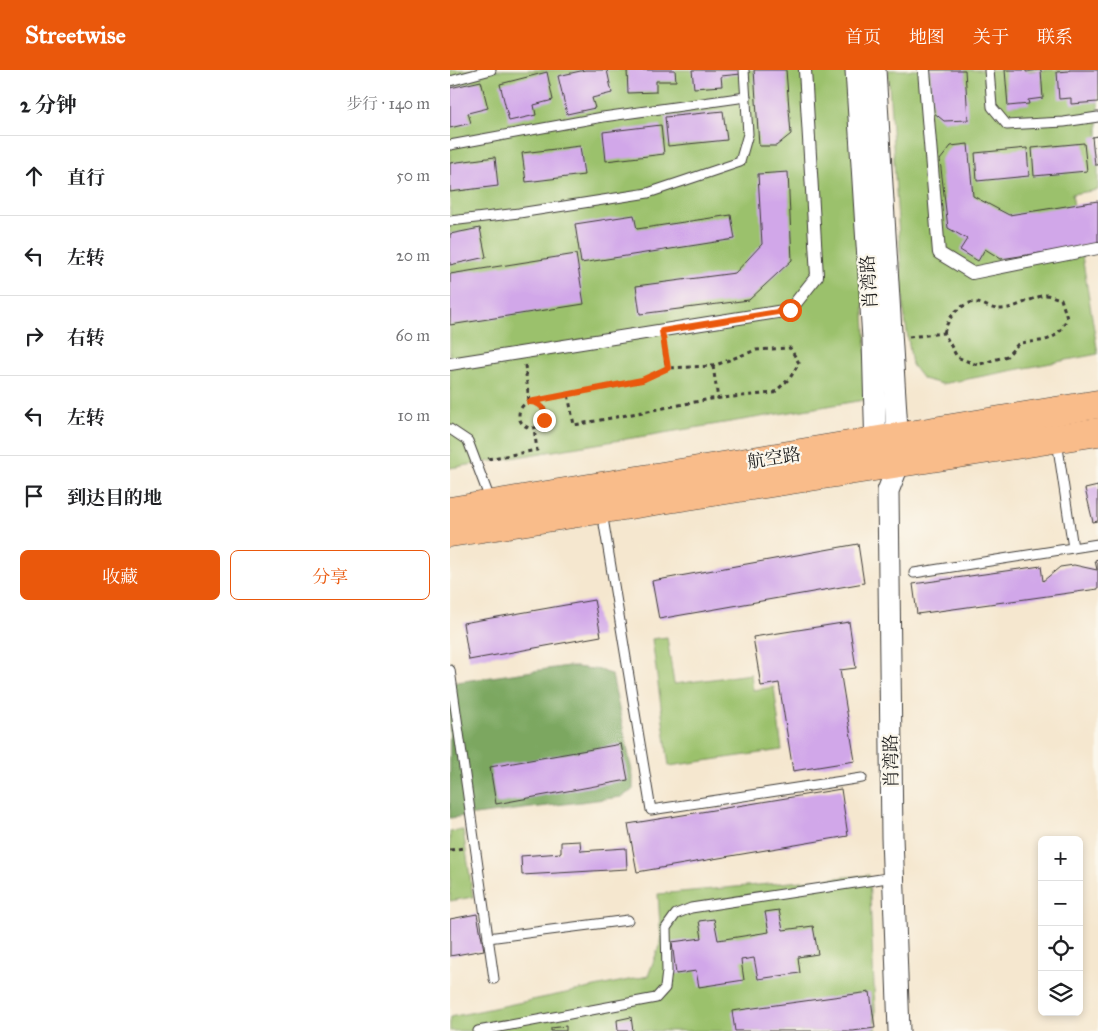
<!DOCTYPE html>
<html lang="zh">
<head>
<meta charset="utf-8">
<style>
  body { margin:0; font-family:"IM FELL Great Primer","Noto Serif SC",serif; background:#f2f2f2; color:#202124 }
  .controls { position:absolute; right:15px; bottom:15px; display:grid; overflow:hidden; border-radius:8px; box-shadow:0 2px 8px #0003 }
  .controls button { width:45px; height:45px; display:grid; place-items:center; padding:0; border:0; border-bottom:1px solid #e0e0e0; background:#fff; color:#202124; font:25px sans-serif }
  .stop { position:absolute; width:15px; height:15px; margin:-11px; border:4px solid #ea580c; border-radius:50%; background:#fff }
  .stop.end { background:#ea580c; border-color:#fff; box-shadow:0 1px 5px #0008 }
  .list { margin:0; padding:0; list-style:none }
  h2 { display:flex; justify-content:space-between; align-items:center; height:65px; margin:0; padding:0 20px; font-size:21px }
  h2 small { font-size:16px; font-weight:400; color:#757577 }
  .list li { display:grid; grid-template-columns:32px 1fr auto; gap:15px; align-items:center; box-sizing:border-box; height:80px; padding:0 20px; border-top:1px solid #e0e0e0 }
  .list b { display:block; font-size:19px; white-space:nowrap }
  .list em { font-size:16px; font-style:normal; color:#757577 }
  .actions { display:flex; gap:10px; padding:15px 20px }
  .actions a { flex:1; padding:11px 0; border:1px solid #ea580c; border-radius:8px; text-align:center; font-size:18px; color:#ea580c }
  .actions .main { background:#ea580c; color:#fff }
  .icon { flex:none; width:28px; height:28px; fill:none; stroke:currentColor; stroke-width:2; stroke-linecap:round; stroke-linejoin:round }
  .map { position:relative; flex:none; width:648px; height:961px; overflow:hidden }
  header { display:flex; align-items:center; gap:30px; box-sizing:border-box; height:70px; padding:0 25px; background:#ea580c; color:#fff }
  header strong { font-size:24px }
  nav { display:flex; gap:28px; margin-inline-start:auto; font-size:18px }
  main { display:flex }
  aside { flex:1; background:#fff }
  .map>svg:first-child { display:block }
  .green { fill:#9bc16c; stroke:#5c6e44 }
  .forest { fill:#7ca760; stroke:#4c623e }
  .building { fill:#d1a7e9 }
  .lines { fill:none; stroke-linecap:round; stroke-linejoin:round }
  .service-casing { stroke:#3d3a37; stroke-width:11 }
  .pedestrian-casing { stroke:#3d3a37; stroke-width:14 }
  .tertiary-casing { stroke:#3d3a37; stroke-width:23 }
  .primary-casing { stroke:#3d3a37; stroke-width:29 }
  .path { stroke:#3d3a37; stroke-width:3; stroke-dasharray:4 4; stroke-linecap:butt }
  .service { stroke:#fff; stroke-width:9 }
  .pedestrian { stroke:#fff; stroke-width:12 }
  .tertiary { stroke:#fff; stroke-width:21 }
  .primary { stroke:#f9bc8a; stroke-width:28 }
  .route { stroke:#ea580c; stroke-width:6 }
  .labels { text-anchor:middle; stroke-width:4.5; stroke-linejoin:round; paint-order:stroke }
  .street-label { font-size:18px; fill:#1c1c1c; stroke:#fbf7ec }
</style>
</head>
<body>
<header>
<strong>Streetwise</strong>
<nav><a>首页</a><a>地图</a><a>关于</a><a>联系</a></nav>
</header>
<main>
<aside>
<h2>2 分钟<small>步行 · 140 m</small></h2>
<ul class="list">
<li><svg class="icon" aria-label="ahead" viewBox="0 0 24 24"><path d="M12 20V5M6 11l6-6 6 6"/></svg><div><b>直行</b></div><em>50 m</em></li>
<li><svg class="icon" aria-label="left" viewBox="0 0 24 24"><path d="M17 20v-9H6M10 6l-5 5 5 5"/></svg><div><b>左转</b></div><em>20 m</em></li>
<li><svg class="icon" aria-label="right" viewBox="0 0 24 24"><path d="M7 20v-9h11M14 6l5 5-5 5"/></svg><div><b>右转</b></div><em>60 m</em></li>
<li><svg class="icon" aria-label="left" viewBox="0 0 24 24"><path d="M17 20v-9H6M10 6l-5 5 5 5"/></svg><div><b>左转</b></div><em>10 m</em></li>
<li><svg class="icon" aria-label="arrive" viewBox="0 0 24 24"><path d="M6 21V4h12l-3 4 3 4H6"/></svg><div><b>到达目的地</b></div></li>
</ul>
<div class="actions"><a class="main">收藏</a><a>分享</a></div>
</aside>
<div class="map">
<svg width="648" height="961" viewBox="0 0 648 961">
  <rect width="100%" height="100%" fill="#fbf7ec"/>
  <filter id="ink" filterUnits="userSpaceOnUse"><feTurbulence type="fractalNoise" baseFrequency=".02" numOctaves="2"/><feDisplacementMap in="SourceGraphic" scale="10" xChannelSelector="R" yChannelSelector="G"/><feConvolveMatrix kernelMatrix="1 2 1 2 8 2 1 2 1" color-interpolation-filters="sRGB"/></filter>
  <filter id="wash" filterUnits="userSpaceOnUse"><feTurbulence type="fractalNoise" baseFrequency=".0096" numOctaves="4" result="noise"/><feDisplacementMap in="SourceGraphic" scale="20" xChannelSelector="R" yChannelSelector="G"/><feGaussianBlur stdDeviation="1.12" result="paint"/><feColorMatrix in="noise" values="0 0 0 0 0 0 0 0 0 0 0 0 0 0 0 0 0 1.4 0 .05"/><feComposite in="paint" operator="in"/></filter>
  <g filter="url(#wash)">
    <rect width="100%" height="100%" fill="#f5e7cf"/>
    <g class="green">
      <path d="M 0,0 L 400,0 L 418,313 L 414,330 L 0,398 Z"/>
      <path d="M 438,0 L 648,0 L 648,120 L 622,124 L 648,284 L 492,314 L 473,309 L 462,295 L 454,242 Z"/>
      <path d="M 217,567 L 224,614 L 301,604 L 303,620 L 324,617 L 332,680 L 219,696 L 202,569 Z"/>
      <path d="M 13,760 L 23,827 L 0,831 L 0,762 Z"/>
      <path d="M 419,805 L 426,961 L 0,961 L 0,947 L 198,906 L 211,871 L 208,824 Z"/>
    </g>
    <path class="forest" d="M 118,596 L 151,600 L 162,605 L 183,706 L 183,720 L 171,727 L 0,748 L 0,613 Z"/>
    <g id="blocks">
      <g class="building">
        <path d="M 135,0 L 157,0 L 162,23 L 142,28 L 145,38 L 117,44 L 108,6 Z"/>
        <path d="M 177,0 L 225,0 L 226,11 L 206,11 L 206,22 L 178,23 Z"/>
        <path d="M 242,0 L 291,0 L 291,4 L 271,6 L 272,16 L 244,18 Z"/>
        <path d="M 304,0 L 336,0 L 341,64 L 326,76 L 309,76 Z"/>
        <path d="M 480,0 L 515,0 L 518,50 L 494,51 L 483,42 Z"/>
        <path d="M 555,0 L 576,0 L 576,2 L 591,0 L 593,28 L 578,30 L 579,34 L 558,36 Z"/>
        <path d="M 619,0 L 648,0 L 648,32 L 621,34 L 621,28 L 609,29 L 607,2 L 619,1 Z"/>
        <path d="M 97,2 L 103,30 L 84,35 L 86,45 L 59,51 L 50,14 Z"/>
        <path d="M 31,11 L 38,38 L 18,43 L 21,53 L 0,58 L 0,18 Z"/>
        <path d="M 273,41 L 277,70 L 218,76 L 215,47 Z"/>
        <path d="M 211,55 L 214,84 L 156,91 L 153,62 Z"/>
        <path d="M 648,66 L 648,95 L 645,95 L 642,67 Z"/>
        <path d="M 634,73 L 637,101 L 584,106 L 582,78 Z"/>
        <path d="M 518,74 L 523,126 L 559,145 L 648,131 L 648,174 L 551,189 L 535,179 L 528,191 L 510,180 L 517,169 L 498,158 L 490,90 L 501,76 Z"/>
        <path d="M 130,76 L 134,105 L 76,112 L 72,83 Z"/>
        <path d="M 577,78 L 579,106 L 527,111 L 525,83 Z"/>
        <path d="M 45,87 L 48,116 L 0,122 L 0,93 Z"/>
        <path d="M 338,102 L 342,190 L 299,230 L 190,244 L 186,216 L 285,203 L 312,174 L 308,104 Z"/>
        <path d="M 184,145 L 187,159 L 281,145 L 285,169 L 131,193 L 125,154 Z"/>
        <path d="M 30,158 L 36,187 L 0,195 L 0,164 Z"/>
        <path d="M 126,184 L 134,234 L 0,255 L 0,204 Z"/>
        <path d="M 648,416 L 648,451 L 643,452 L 635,419 Z"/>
        <path d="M 408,474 L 414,513 L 209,549 L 202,511 Z"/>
        <path d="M 648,489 L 648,519 L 467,544 L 463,514 L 591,496 L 593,511 L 610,497 L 624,495 L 647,500 L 645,490 Z"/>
        <path d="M 144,530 L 151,566 L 19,590 L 13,553 Z"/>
        <path d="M 399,552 L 406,598 L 390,600 L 405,691 L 343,701 L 329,613 L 311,616 L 303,567 Z"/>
        <path d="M 171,674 L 178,710 L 46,734 L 40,697 Z"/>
        <path d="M 391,719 L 398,766 L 187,802 L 178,754 Z"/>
        <path d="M 130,771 L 131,781 L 176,778 L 177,799 L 72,805 L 71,786 L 111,783 L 111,772 Z"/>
        <path d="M 329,840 L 333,860 L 363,856 L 368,884 L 348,887 L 350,903 L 308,909 L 304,888 L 291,890 L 294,910 L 249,917 L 246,901 L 226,904 L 222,872 L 252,868 L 249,851 L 264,849 L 268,870 L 319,862 L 315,842 Z"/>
        <path d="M 27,844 L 34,880 L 0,886 L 0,849 Z"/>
        <path d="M 420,922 L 425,958 L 403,961 L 285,961 L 282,941 Z"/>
        <path d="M 181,947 L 183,961 L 168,961 L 167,950 Z"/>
        <path d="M 116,956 L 116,961 L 101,961 L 101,958 Z"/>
      </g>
    </g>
  </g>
  <g filter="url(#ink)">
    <use href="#blocks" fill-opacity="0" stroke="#3d3a37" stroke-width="1"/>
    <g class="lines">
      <defs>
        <g id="service">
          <path d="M 539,0 L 542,37 L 557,55 L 614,52 L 648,47"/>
          <path d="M 0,11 L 41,0"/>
          <path d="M 0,75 L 153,47 L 296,27"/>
          <path d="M 0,151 L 69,143 L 198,123 L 290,92 L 298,64 L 294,0"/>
          <path d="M 0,359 L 18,371 L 41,432"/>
          <path d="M 607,371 L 623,478"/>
          <path d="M 152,442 L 201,740 L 412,708"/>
          <path d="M 464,503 L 648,474"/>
          <path d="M 0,600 L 44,909"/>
          <path d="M 38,868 L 178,850"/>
          <path d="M 28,961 L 206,928 L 215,918 L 217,901 L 216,858 L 226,844 L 241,838 L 444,807"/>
        </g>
        <g id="pedestrian">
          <path d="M 474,0 L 489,183 L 522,203 L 648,178"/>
          <path d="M 0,294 L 340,240 L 367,206 L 355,0"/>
        </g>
        <g id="tertiary">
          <path d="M 406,0 L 423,269 L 426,384"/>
          <path d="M 425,0 L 449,393 L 438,421 L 442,767 L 449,961"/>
        </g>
        <g id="primary">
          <path d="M 0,441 L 648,334"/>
          <path d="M 0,463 L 648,362"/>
        </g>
      </defs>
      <use href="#service" class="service-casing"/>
      <use href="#pedestrian" class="pedestrian-casing"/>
      <use href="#tertiary" class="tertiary-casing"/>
      <use href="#primary" class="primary-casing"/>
      <g class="path">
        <path d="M 459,267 L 494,263 L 507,287 L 527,295 L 557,286 L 569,273 C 594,270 606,274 617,248 L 611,229 C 606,228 600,225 596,225 C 579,228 565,240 547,239 C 537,238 528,229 517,234 C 504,240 498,249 494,263"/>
        <path d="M 214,274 L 217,298"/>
        <path d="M 75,295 L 79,332 L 193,310 L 217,298 L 263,296 L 306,280 L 340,278 L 349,293 L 340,308 L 324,323 L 261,329 L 124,355 L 118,324"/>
        <path d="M 263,296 L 268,329"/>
        <circle cx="82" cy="345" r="13"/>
        <path d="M 38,389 L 87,380 L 84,358"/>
        <path d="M 0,780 L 14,778"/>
      </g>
      <use href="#service" class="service"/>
      <use href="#pedestrian" class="pedestrian"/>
      <use href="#tertiary" class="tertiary"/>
      <use href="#primary" class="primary"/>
    </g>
  </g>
  <g class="lines" filter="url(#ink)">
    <path class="route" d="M 94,350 C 97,339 90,332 79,332 L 192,310 L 218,298 L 212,261 L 340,240"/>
  </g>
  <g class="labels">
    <g class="street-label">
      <text transform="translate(419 212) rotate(-94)" y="6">肖湾路</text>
      <text transform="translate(324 388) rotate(-9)" y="6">航空路</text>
      <text transform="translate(441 691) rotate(-91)" y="6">肖湾路</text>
    </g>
  </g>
</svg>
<div class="controls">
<button>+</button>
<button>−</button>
<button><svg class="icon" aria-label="locate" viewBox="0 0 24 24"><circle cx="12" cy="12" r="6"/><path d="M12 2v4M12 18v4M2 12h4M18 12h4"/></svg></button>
<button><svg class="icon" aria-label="layers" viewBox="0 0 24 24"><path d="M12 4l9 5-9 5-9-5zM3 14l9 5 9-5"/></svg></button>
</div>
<div class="stop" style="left:340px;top:240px"></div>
<div class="stop end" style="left:94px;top:350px"></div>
</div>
</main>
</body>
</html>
